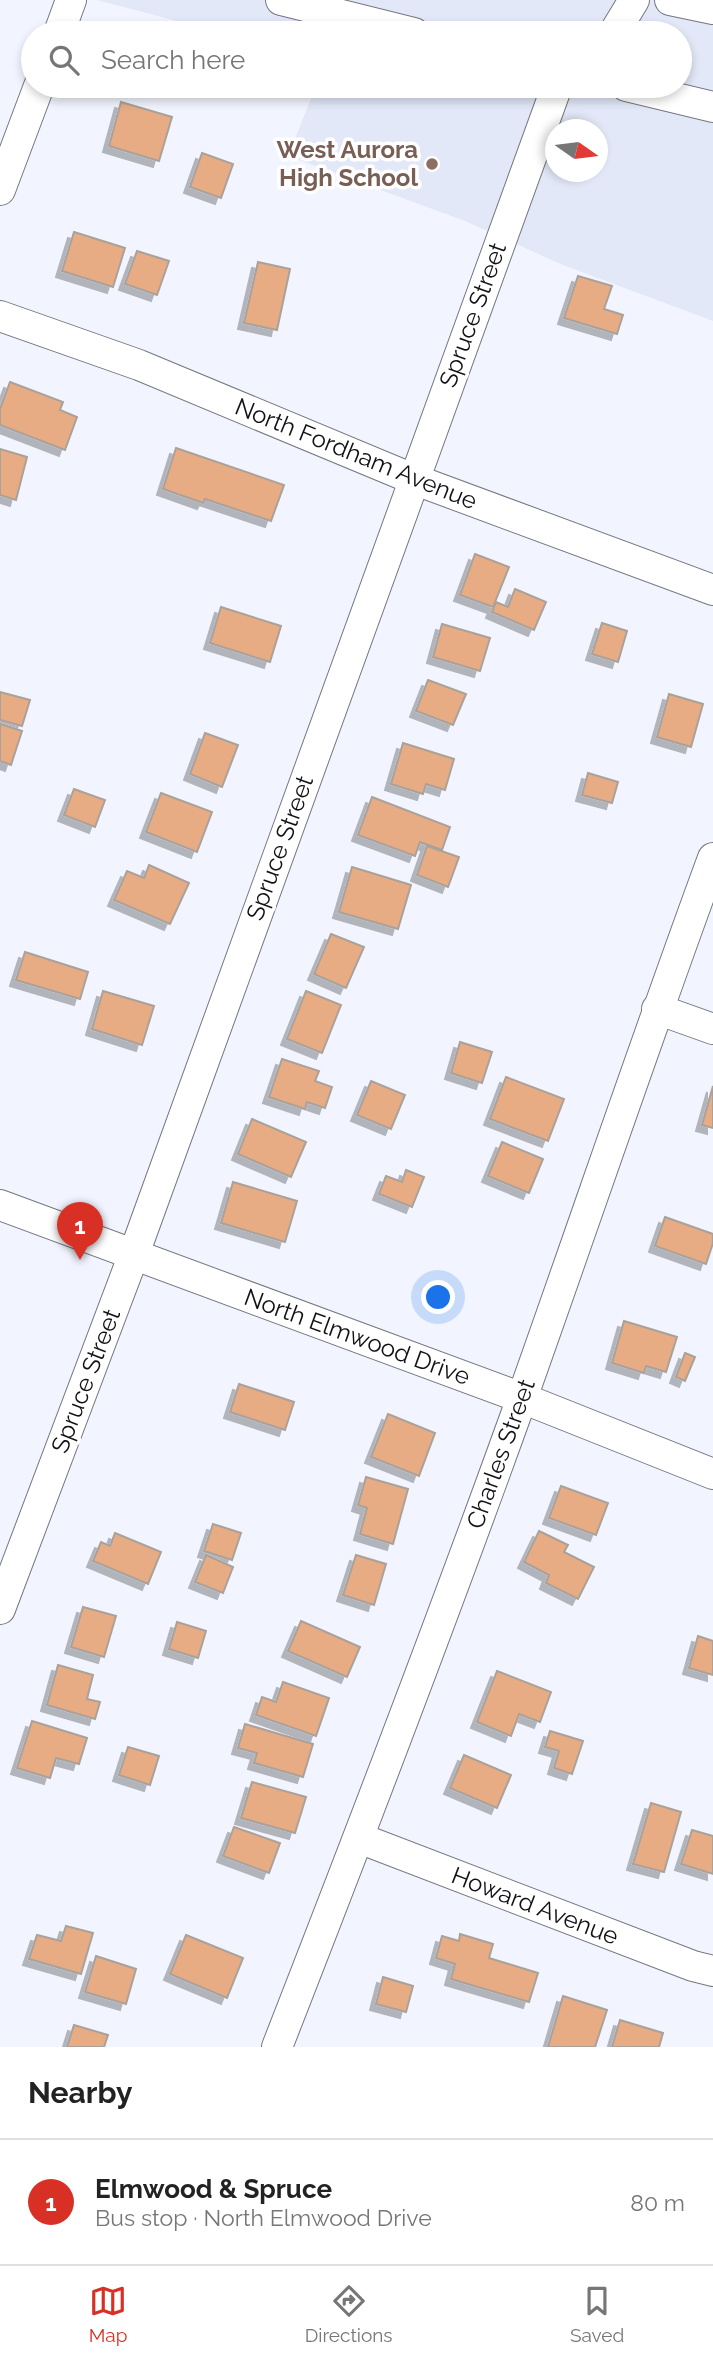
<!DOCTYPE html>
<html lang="en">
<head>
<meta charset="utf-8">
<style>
  body { margin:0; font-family:Raleway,sans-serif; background:#f2f2f2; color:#222 }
  .compass { position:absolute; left:545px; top:119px; width:63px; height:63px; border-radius:50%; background:#fff; box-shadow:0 4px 10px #0003; rotate:104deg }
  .you { position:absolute; left:439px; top:1298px; width:24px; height:24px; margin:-18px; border:5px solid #fff; border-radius:50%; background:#1a73e8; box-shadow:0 0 0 10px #1a73e833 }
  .badge { display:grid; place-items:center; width:46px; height:46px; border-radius:50%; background:#d93025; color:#fff; font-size:23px; font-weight:700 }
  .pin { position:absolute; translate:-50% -58px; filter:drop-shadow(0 2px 4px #0008) }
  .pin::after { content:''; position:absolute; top:37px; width:24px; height:21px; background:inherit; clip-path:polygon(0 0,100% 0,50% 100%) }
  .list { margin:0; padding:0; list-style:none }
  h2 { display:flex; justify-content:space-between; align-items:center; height:91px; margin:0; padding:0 28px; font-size:30px }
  h2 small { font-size:23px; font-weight:400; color:#767676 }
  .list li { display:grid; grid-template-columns:46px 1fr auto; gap:21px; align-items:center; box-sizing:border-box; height:126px; padding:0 28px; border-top:2px solid #e0e0e0 }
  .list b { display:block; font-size:26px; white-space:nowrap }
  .list p { margin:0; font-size:23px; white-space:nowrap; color:#767676 }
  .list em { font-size:23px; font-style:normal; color:#767676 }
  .icon { flex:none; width:38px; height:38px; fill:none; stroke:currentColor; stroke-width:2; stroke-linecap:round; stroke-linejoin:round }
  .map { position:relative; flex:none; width:713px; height:2047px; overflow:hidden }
  .search { position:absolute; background:#fff; box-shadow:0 4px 10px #0003; left:21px; right:21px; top:21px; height:77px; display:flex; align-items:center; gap:18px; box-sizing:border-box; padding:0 24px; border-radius:38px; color:#767676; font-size:26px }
  .sheet { height:217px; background:#fff }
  nav { display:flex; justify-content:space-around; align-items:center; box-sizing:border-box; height:98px; border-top:2px solid #e0e0e0; background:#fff; font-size:19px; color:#767676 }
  nav a { display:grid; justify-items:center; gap:4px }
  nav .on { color:#d93025 }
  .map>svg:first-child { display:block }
  .built { fill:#e2e8f7; fill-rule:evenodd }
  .building { fill:#e7ac83; stroke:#aaa19b; stroke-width:2; filter:url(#shadow) }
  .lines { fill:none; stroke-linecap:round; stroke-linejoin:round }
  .minor-casing { stroke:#747780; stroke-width:32 }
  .minor { stroke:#fff; stroke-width:30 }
  .education-dot { fill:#8d6e63; stroke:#fff; stroke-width:2.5 }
  .labels { text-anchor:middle; stroke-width:7; stroke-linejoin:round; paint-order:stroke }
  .education-label { font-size:24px; font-weight:bold; fill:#785e54; stroke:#fff; text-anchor:end }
  .street-label { font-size:24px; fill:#111215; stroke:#fff }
</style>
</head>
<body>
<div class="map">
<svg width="713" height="2047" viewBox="0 0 713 2047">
  <defs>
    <filter id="shadow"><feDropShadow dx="-6" dy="6" stdDeviation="0" flood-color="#0004"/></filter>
  </defs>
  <rect width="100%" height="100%" fill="#f2f5ff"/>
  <path class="built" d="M 97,0 L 713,0 L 713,321 L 563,265 L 465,221 L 288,156 L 316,86 L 680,86 L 680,33 L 222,33 ZM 556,130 L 598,130 L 598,172 L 556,172 Z"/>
  <g class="building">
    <path d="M 121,102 L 172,117 L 159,161 L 109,146 Z"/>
    <path d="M 202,153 L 233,164 L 221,198 L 190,187 Z"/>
    <path d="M 74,232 L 125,248 L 113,287 L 62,271 Z"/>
    <path d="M 137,251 L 169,261 L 157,295 L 125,284 Z"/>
    <path d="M 258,262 L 290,269 L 277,330 L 244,323 Z"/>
    <path d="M 578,276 L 612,286 L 604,309 L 623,315 L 617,334 L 564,318 Z"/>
    <path d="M 10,382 L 63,402 L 60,410 L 77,417 L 65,450 L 0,425 L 0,409 Z"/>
    <path d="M 176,448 L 284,485 L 271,521 L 205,499 L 203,503 L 163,489 Z"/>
    <path d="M 0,449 L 27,457 L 16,500 L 0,495 Z"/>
    <path d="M 475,554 L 509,567 L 493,607 L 460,595 Z"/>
    <path d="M 515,589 L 546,602 L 534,630 L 492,612 L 496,602 L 508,607 Z"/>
    <path d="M 221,607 L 281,626 L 270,662 L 210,643 Z"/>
    <path d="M 602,623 L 627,631 L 618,662 L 592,654 Z"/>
    <path d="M 442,624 L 490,638 L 480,671 L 433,657 Z"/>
    <path d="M 428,680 L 466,694 L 453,725 L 416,711 Z"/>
    <path d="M 0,692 L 30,700 L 22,726 L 0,720 Z"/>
    <path d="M 669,694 L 703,704 L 691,747 L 657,737 Z"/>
    <path d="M 0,724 L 22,731 L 11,765 L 0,761 Z"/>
    <path d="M 205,733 L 238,745 L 222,787 L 190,774 Z"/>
    <path d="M 403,743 L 454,759 L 445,790 L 426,784 L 423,794 L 391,784 Z"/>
    <path d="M 588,773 L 618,782 L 612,803 L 582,795 Z"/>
    <path d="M 74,789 L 105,800 L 95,827 L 64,815 Z"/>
    <path d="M 161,793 L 212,812 L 197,852 L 146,832 Z"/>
    <path d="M 372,797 L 450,827 L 442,850 L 420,842 L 415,856 L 358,835 Z"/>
    <path d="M 427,846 L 459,857 L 448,887 L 417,875 Z"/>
    <path d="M 149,865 L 189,883 L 170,924 L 114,900 L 127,871 L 144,878 Z"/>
    <path d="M 352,867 L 411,885 L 398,929 L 339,912 Z"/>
    <path d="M 331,934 L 364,947 L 346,988 L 314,974 Z"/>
    <path d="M 25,952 L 88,972 L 80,999 L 16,980 Z"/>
    <path d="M 103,991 L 154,1006 L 142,1045 L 92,1029 Z"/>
    <path d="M 306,991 L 341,1005 L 322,1053 L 287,1039 Z"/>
    <path d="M 460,1042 L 492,1052 L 482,1083 L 451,1073 Z"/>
    <path d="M 282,1059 L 319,1071 L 315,1081 L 332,1087 L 325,1108 L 307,1102 L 305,1109 L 269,1097 Z"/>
    <path d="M 506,1077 L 564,1099 L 548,1141 L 490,1119 Z"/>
    <path d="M 371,1081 L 405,1095 L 391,1129 L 357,1115 Z"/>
    <path d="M 713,1086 L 713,1128 L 702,1125 Z"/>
    <path d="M 252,1119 L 306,1142 L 291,1177 L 238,1154 Z"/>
    <path d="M 502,1142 L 543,1159 L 529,1193 L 488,1176 Z"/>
    <path d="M 406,1170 L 424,1177 L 412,1207 L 379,1194 L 386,1176 L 402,1182 Z"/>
    <path d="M 233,1182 L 297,1201 L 285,1242 L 221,1223 Z"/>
    <path d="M 665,1217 L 713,1234 L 713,1243 L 706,1264 L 655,1246 Z"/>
    <path d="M 624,1321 L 677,1337 L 666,1372 L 646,1366 L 644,1373 L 612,1363 Z"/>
    <path d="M 685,1353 L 695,1357 L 685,1381 L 676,1377 Z"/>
    <path d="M 239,1384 L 294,1402 L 285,1430 L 230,1412 Z"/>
    <path d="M 388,1414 L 435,1433 L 419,1476 L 371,1457 Z"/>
    <path d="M 366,1477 L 408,1489 L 393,1544 L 360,1534 L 367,1508 L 358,1505 Z"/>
    <path d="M 561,1486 L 608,1503 L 596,1535 L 549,1518 Z"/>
    <path d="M 213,1524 L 241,1533 L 232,1560 L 204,1551 Z"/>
    <path d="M 539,1531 L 568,1545 L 564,1552 L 594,1567 L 578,1599 L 546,1583 L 549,1575 L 524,1562 Z"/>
    <path d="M 115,1533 L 161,1552 L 148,1584 L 93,1561 L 101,1542 L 110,1546 Z"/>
    <path d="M 206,1555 L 233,1567 L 223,1593 L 195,1582 Z"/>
    <path d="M 356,1555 L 386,1564 L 374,1605 L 343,1595 Z"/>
    <path d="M 83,1607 L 116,1616 L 104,1657 L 71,1647 Z"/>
    <path d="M 301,1621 L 360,1647 L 347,1677 L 288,1651 Z"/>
    <path d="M 177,1622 L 206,1631 L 198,1658 L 169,1649 Z"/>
    <path d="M 698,1636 L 713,1641 L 713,1675 L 689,1668 Z"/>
    <path d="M 58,1665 L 93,1675 L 87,1699 L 100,1702 L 95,1719 L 47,1705 Z"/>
    <path d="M 497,1671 L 551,1692 L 540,1722 L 519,1714 L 511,1736 L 477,1722 Z"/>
    <path d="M 283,1682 L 329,1698 L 316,1736 L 256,1715 L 262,1697 L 276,1702 Z"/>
    <path d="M 32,1721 L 87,1738 L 79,1764 L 56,1758 L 50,1778 L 17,1768 Z"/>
    <path d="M 245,1724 L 313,1744 L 303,1777 L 254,1763 L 257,1753 L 238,1748 Z"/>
    <path d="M 550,1731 L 583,1741 L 572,1774 L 554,1768 L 559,1751 L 545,1747 Z"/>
    <path d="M 128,1747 L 159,1756 L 150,1785 L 119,1775 Z"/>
    <path d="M 464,1755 L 511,1775 L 497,1808 L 450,1788 Z"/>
    <path d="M 252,1782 L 306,1797 L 295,1833 L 241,1818 Z"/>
    <path d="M 651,1803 L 681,1812 L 664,1872 L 633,1864 Z"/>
    <path d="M 234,1827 L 280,1843 L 269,1873 L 223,1856 Z"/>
    <path d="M 692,1830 L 713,1836 L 713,1874 L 681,1864 Z"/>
    <path d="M 66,1926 L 93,1933 L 81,1974 L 29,1959 L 37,1935 L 61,1941 Z"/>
    <path d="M 460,1934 L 493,1944 L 489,1958 L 538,1973 L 529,2002 L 451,1979 L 455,1964 L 436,1958 L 442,1936 L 459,1941 Z"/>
    <path d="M 186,1935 L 243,1958 L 227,1998 L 170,1974 Z"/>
    <path d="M 96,1956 L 136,1969 L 126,2004 L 85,1992 Z"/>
    <path d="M 383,1977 L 413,1986 L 406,2012 L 376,2004 Z"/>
    <path d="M 563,1996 L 607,2010 L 595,2047 L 548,2047 Z"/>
    <path d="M 620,2020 L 663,2033 L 659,2047 L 612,2047 Z"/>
    <path d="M 74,2025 L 108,2035 L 104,2047 L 67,2047 Z"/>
  </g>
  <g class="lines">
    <defs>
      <g id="minor">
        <path d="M 281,0 L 414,33"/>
        <path d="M 670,0 L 713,9"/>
        <path d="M 59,33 L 71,0"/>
        <path d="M 614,33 L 634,0"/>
        <path d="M 626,86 L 713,107"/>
        <path d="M 0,190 L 39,86"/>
        <path d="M 0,316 L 139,365 L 413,479 L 713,590"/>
        <path d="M 657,1009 L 713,1029"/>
        <path d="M 0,1205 L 522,1398 L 713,1474"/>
        <path d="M 0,1609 L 134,1254 L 557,86"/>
        <path d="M 359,1838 L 693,1966 L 713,1971"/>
        <path d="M 277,2047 C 361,1832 444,1615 522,1398 C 586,1218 647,1037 713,858"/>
      </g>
    </defs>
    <use href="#minor" class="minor-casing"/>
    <use href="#minor" class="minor"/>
  </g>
  <circle class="education-dot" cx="432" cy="164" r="7"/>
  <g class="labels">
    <g class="education-label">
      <text x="418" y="158">West Aurora<tspan x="418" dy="28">High School</tspan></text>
    </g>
    <g class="street-label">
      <text transform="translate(473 315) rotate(-70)" y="8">Spruce Street</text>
      <text transform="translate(356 454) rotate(22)" y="8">North Fordham Avenue</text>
      <text transform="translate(280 848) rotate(-70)" y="8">Spruce Street</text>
      <text transform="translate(357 1337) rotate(20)" y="8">North Elmwood Drive</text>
      <text transform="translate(86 1381) rotate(-69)" y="8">Spruce Street</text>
      <text transform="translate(501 1454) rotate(-70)" y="8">Charles Street</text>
      <text transform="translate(535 1906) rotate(21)" y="8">Howard Avenue</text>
    </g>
  </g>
</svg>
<svg class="compass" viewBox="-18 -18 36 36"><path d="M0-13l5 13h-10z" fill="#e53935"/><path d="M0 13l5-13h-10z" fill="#767676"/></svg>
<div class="you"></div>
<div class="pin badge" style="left:80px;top:1260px">1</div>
<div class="search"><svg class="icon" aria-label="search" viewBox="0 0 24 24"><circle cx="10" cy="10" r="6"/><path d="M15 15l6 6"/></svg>Search here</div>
</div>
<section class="sheet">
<h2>Nearby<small></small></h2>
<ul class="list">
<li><span class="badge">1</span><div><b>Elmwood &amp; Spruce</b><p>Bus stop · North Elmwood Drive</p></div><em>80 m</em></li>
</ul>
</section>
<nav>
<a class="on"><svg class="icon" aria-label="map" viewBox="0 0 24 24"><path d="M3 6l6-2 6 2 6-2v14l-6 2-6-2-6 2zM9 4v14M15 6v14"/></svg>Map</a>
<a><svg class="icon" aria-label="directions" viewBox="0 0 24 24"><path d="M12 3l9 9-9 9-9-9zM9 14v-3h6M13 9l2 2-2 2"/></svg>Directions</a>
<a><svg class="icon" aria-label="saved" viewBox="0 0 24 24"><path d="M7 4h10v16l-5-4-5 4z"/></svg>Saved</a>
</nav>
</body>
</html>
